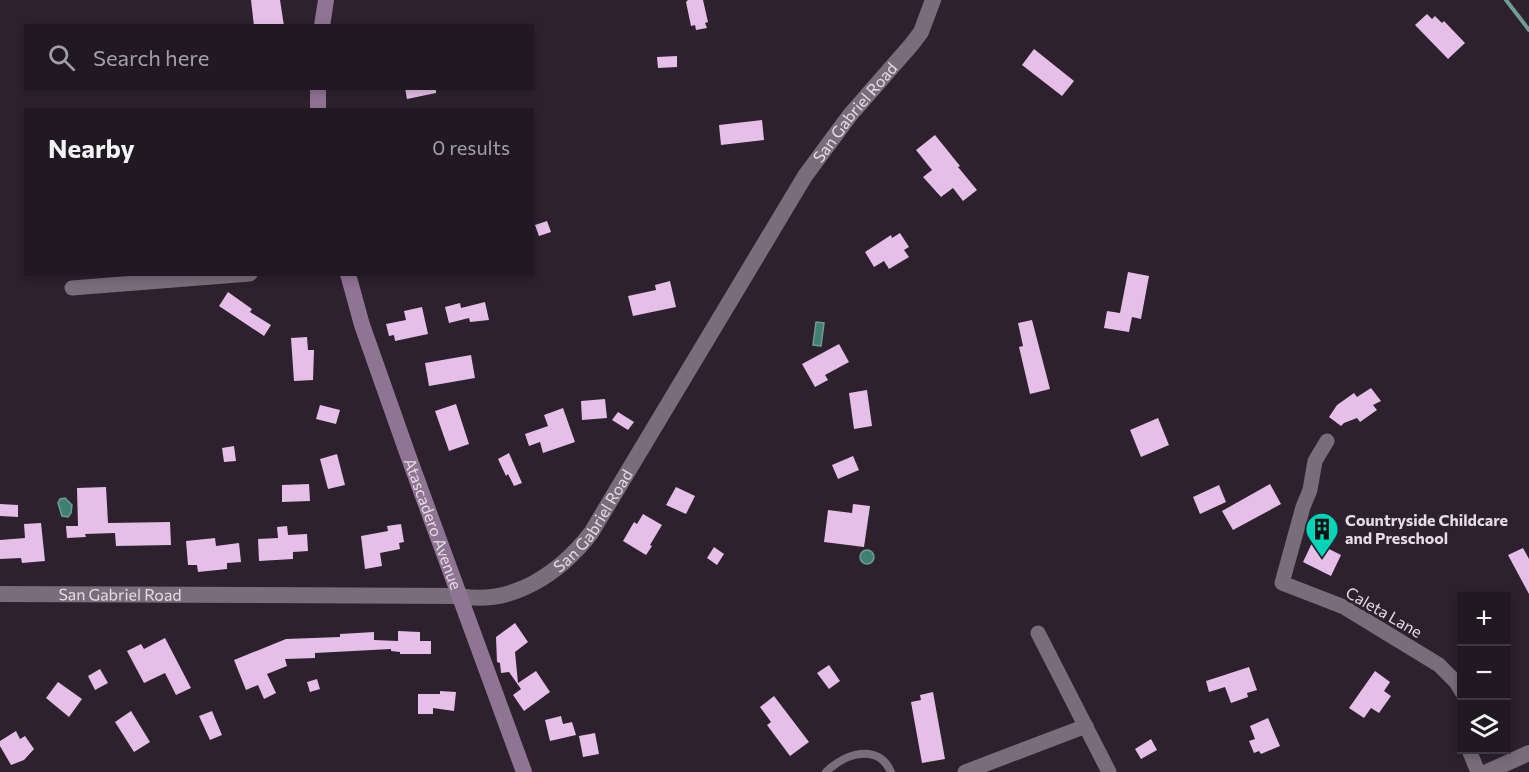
<!DOCTYPE html>
<html lang="en">
<head>
<meta charset="utf-8">
<style>
  body { margin:0; font-family:Commissioner,sans-serif; background:#29222a; color:#f1f3f6 }
  .controls { position:absolute; right:18px; bottom:18px; display:grid; overflow:hidden; border-radius:0px; box-shadow:0 3px 9px #0003 }
  .controls button { width:54px; height:54px; display:grid; place-items:center; padding:0; border:0; border-bottom:2px solid #3e3840; background:#211922; color:#f1f3f6; font:30px sans-serif }
  .list { margin:0; padding:0; list-style:none }
  h2 { display:flex; justify-content:space-between; align-items:center; height:78px; margin:0; padding:0 24px; font-size:26px }
  h2 small { font-size:20px; font-weight:400; color:#a2a0a5 }
  .icon { flex:none; width:33px; height:33px; fill:none; stroke:currentColor; stroke-width:2; stroke-linecap:round; stroke-linejoin:round }
  .map { position:relative; flex:none; width:1529px; height:772px; overflow:hidden }
  .search { position:absolute; background:#211922; box-shadow:0 3px 9px #0003; left:24px; top:24px; width:510px; height:66px; display:flex; align-items:center; gap:15px; box-sizing:border-box; padding:0 21px; border-radius:0px; color:#a2a0a5; font-size:22px }
  .panel { position:absolute; background:#211922; box-shadow:0 3px 9px #0003; left:24px; top:108px; width:510px; height:168px; border-radius:0px }
  .map>svg:first-child { display:block }
  .water { fill:#3e8072; stroke:#709c94; stroke-width:1.5 }
  .lines { fill:none; stroke-linecap:round; stroke-linejoin:round }
  .stream { stroke:#709c94; stroke-width:4 }
  .building { fill:#e6bfe9 }
  .service { stroke:#7a6d7b; stroke-width:8 }
  .minor { stroke:#7a6d7b; stroke-width:15 }
  .tertiary { stroke:#7a6d7b; stroke-width:16 }
  .secondary { stroke:#907493; stroke-width:16 }
  .labels { text-anchor:middle; stroke-width:6; stroke-linejoin:round; paint-order:stroke }
  .street-label { font-size:16px; fill:#e5dde5; stroke:#2c212d }
  .poi-label { font-size:16px; font-weight:bold; fill:#e5dde5; stroke:#2c212d; text-anchor:start }
</style>
</head>
<body>
<div class="map">
<svg width="1529" height="772" viewBox="0 0 1529 772">
  <rect width="100%" height="100%" fill="#2c212d"/>
  <g class="water">
    <path d="M 816,322 L 824,323 L 821,346 L 813,345 Z"/>
    <path d="M 65,498 L 72,505 L 71,513 L 68,517 L 62,516 L 58,503 L 60,499 Z"/>
    <circle cx="867" cy="557" r="7"/>
  </g>
  <g class="lines">
    <path class="stream" d="M 1506,0 L 1529,30"/>
  </g>
  <g class="building">
    <path d="M 251,0 L 280,0 L 284,26 L 254,26 Z"/>
    <path d="M 688,0 L 703,0 L 708,22 L 705,23 L 707,28 L 696,30 L 695,25 L 691,26 L 686,2 Z"/>
    <path d="M 1427,14 L 1432,19 L 1435,16 L 1442,23 L 1444,21 L 1465,43 L 1448,59 L 1415,25 Z"/>
    <path d="M 1034,49 L 1074,81 L 1062,96 L 1022,65 Z"/>
    <path d="M 677,56 L 677,67 L 658,68 L 657,57 Z"/>
    <path d="M 405,88 L 436,88 L 436,93 L 407,99 Z"/>
    <path d="M 762,120 L 764,140 L 721,145 L 719,125 Z"/>
    <path d="M 935,135 L 960,166 L 958,167 L 977,190 L 963,201 L 953,188 L 941,197 L 923,177 L 932,170 L 916,150 Z"/>
    <path d="M 547,221 L 551,232 L 539,236 L 535,225 Z"/>
    <path d="M 900,233 L 909,247 L 904,250 L 909,257 L 889,269 L 884,261 L 874,267 L 865,252 L 891,235 L 892,238 Z"/>
    <path d="M 1128,272 L 1149,276 L 1141,319 L 1132,317 L 1129,332 L 1104,328 L 1107,311 L 1120,313 Z"/>
    <path d="M 670,281 L 676,307 L 633,316 L 628,296 L 656,290 L 655,285 Z"/>
    <path d="M 228,292 L 252,309 L 250,312 L 271,325 L 264,336 L 219,306 Z"/>
    <path d="M 485,302 L 489,320 L 470,322 L 469,318 L 449,323 L 445,307 L 460,303 L 461,308 Z"/>
    <path d="M 422,307 L 428,334 L 395,341 L 394,335 L 389,336 L 386,324 L 406,320 L 404,311 Z"/>
    <path d="M 1032,320 L 1050,389 L 1030,394 L 1019,347 L 1023,346 L 1018,323 Z"/>
    <path d="M 307,337 L 308,350 L 314,350 L 313,380 L 294,381 L 291,338 Z"/>
    <path d="M 839,344 L 849,362 L 825,375 L 828,380 L 815,387 L 802,364 Z"/>
    <path d="M 471,355 L 475,378 L 429,386 L 425,363 Z"/>
    <path d="M 1371,388 L 1381,401 L 1373,405 L 1377,410 L 1360,422 L 1357,418 L 1344,423 L 1341,426 L 1329,417 L 1337,405 L 1354,393 L 1357,397 Z"/>
    <path d="M 867,390 L 872,426 L 854,429 L 849,393 Z"/>
    <path d="M 605,399 L 607,418 L 582,420 L 581,401 Z"/>
    <path d="M 456,404 L 469,444 L 449,451 L 435,411 Z"/>
    <path d="M 320,405 L 340,410 L 336,424 L 316,419 Z"/>
    <path d="M 563,408 L 575,442 L 543,453 L 540,442 L 529,446 L 525,434 L 548,426 L 544,415 Z"/>
    <path d="M 618,412 L 634,422 L 628,430 L 612,420 Z"/>
    <path d="M 1158,418 L 1169,445 L 1141,457 L 1130,430 Z"/>
    <path d="M 234,446 L 236,461 L 224,462 L 222,448 Z"/>
    <path d="M 509,453 L 522,483 L 514,486 L 508,474 L 506,476 L 498,459 Z"/>
    <path d="M 337,454 L 345,485 L 328,489 L 320,459 Z"/>
    <path d="M 853,456 L 859,470 L 838,479 L 832,465 Z"/>
    <path d="M 309,484 L 310,501 L 282,502 L 282,485 Z"/>
    <path d="M 1270,484 L 1281,504 L 1233,530 L 1222,511 Z"/>
    <path d="M 1219,485 L 1226,502 L 1200,514 L 1193,497 Z"/>
    <path d="M 106,487 L 108,523 L 170,522 L 171,545 L 116,546 L 115,533 L 85,534 L 86,537 L 67,538 L 66,526 L 78,526 L 77,488 Z"/>
    <path d="M 676,487 L 695,496 L 686,514 L 666,505 Z"/>
    <path d="M 0,504 L 18,505 L 18,517 L 0,516 Z"/>
    <path d="M 853,504 L 870,506 L 864,547 L 824,542 L 828,510 L 852,513 Z"/>
    <path d="M 643,514 L 662,525 L 650,545 L 652,546 L 646,555 L 623,541 L 634,522 L 637,524 Z"/>
    <path d="M 41,523 L 45,561 L 22,563 L 21,558 L 0,559 L 0,540 L 25,538 L 24,524 Z"/>
    <path d="M 401,524 L 404,542 L 399,543 L 400,549 L 380,553 L 382,566 L 365,569 L 361,536 L 388,531 L 387,526 Z"/>
    <path d="M 287,526 L 288,535 L 307,534 L 308,551 L 293,552 L 293,559 L 259,561 L 258,539 L 278,538 L 277,527 Z"/>
    <path d="M 215,538 L 216,546 L 239,543 L 241,562 L 227,563 L 227,569 L 198,572 L 197,565 L 188,565 L 186,541 Z"/>
    <path d="M 1313,541 L 1341,555 L 1331,576 L 1303,562 Z"/>
    <path d="M 714,547 L 724,554 L 717,565 L 707,558 Z"/>
    <path d="M 1523,548 L 1529,559 L 1529,594 L 1508,555 Z"/>
    <path d="M 515,623 L 528,642 L 515,652 L 518,683 L 536,671 L 550,692 L 524,711 L 513,695 L 521,689 L 509,672 L 501,673 L 500,663 L 497,662 L 496,637 Z"/>
    <path d="M 398,631 L 420,632 L 420,641 L 431,641 L 431,654 L 400,654 L 400,652 L 391,651 L 391,649 L 315,653 L 315,658 L 285,659 L 287,666 L 267,674 L 276,693 L 264,699 L 258,685 L 246,690 L 234,660 L 286,639 L 340,637 L 340,634 L 374,632 L 374,640 L 398,641 Z"/>
    <path d="M 165,638 L 191,688 L 176,695 L 165,673 L 144,683 L 127,651 L 141,644 L 144,649 Z"/>
    <path d="M 829,665 L 840,681 L 829,689 L 817,673 Z"/>
    <path d="M 1249,667 L 1257,690 L 1247,693 L 1248,697 L 1231,703 L 1225,687 L 1209,692 L 1206,681 Z"/>
    <path d="M 100,669 L 108,683 L 95,690 L 88,676 Z"/>
    <path d="M 1375,671 L 1390,682 L 1384,691 L 1391,696 L 1379,713 L 1371,708 L 1364,718 L 1349,708 Z"/>
    <path d="M 317,679 L 320,689 L 310,692 L 307,682 Z"/>
    <path d="M 58,682 L 82,699 L 69,717 L 46,698 Z"/>
    <path d="M 440,691 L 456,692 L 454,711 L 433,708 L 433,714 L 418,714 L 418,694 L 440,694 Z"/>
    <path d="M 933,692 L 945,759 L 922,763 L 911,702 L 921,700 L 920,695 Z"/>
    <path d="M 774,696 L 809,742 L 790,756 L 767,725 L 771,722 L 760,707 Z"/>
    <path d="M 131,711 L 150,742 L 134,752 L 115,722 Z"/>
    <path d="M 212,711 L 222,735 L 210,740 L 199,716 Z"/>
    <path d="M 561,716 L 563,724 L 572,722 L 576,735 L 550,741 L 545,720 Z"/>
    <path d="M 1268,718 L 1280,746 L 1261,754 L 1259,751 L 1254,753 L 1249,741 L 1255,739 L 1250,726 Z"/>
    <path d="M 16,731 L 20,739 L 25,736 L 34,749 L 24,760 L 11,765 L 0,746 L 0,741 Z"/>
    <path d="M 595,733 L 599,754 L 583,757 L 579,736 Z"/>
    <path d="M 1151,739 L 1157,750 L 1141,759 L 1135,749 Z"/>
  </g>
  <g class="lines">
    <path class="service" d="M 826,772 C 844,754 878,742 891,772"/>
    <g class="minor">
      <path d="M 72,288 L 250,274"/>
      <path d="M 1327,441 L 1315,461 L 1310,490 L 1303,507 L 1282,583 L 1344,607 L 1439,665 L 1456,682 L 1462,692"/>
      <path d="M 1038,633 L 1109,772"/>
      <path d="M 1469,750 L 1478,772"/>
      <path d="M 965,772 L 1086,726"/>
    </g>
    <g class="tertiary">
      <path id="s1" d="M 0,594 L 460,596 C 512,606 560,573 591,533 L 805,176 L 850,115 L 912,44 L 921,32 L 933,0"/>
      <path d="M 1487,772 L 1529,753"/>
    </g>
    <g class="secondary">
      <path d="M 322,26 L 326,0"/>
      <path d="M 318,88 L 318,110"/>
      <path id="s2" d="M 348,274 L 362,325 L 409,458 L 524,772"/>
    </g>
  </g>
  <defs>
    <symbol id="building-pin" viewBox="-11 -11 22 30"><path d="M0 17L-7.5 6A9.5 9.5 0 1 1 7.5 6Z" fill="#00d5b7" stroke="#2c212d"/><path d="M-4-6H4V6H1V3H-1V6H-4ZM-2.5-4.3h1.7v1.8h-1.7ZM.8-4.3h1.7v1.8H.8ZM-2.5-1h1.7V.8h-1.7ZM.8-1h1.7V.8H.8Z" fill="#111"/></symbol>
  </defs>
  <g fill-rule="evenodd">
    <use href="#building-pin" x="1303" y="510" width="38" height="52"/>
  </g>
  <g class="labels">
    <g class="street-label">
      <text dy="6" stroke="none"><textPath href="#s1" startOffset="1110">San Gabriel Road</textPath></text>
      <text dy="6" stroke="none"><textPath href="#s1" startOffset="624">San Gabriel Road</textPath></text>
      <text dy="6" stroke="none"><textPath href="#s2" startOffset="264">Atascadero Avenue</textPath></text>
      <text dy="6" stroke="none"><textPath href="#s1" startOffset="120">San Gabriel Road</textPath></text>
      <text transform="translate(1384 612) rotate(30)" y="6">Caleta Lane</text>
    </g>
    <g class="poi-label">
      <text x="1345" y="526">Countryside Childcare<tspan x="1345" dy="18">and Preschool</tspan></text>
    </g>
  </g>
</svg>
<div class="controls">
<button>+</button>
<button>−</button>
<button><svg class="icon" aria-label="layers" viewBox="0 0 24 24"><path d="M12 4l9 5-9 5-9-5zM3 14l9 5 9-5"/></svg></button>
</div>
<div class="search"><svg class="icon" aria-label="search" viewBox="0 0 24 24"><circle cx="10" cy="10" r="6"/><path d="M15 15l6 6"/></svg>Search here</div>
<section class="panel">
<h2>Nearby<small>0 results</small></h2>
<ul class="list">
</ul>
</section>
</div>
</body>
</html>
